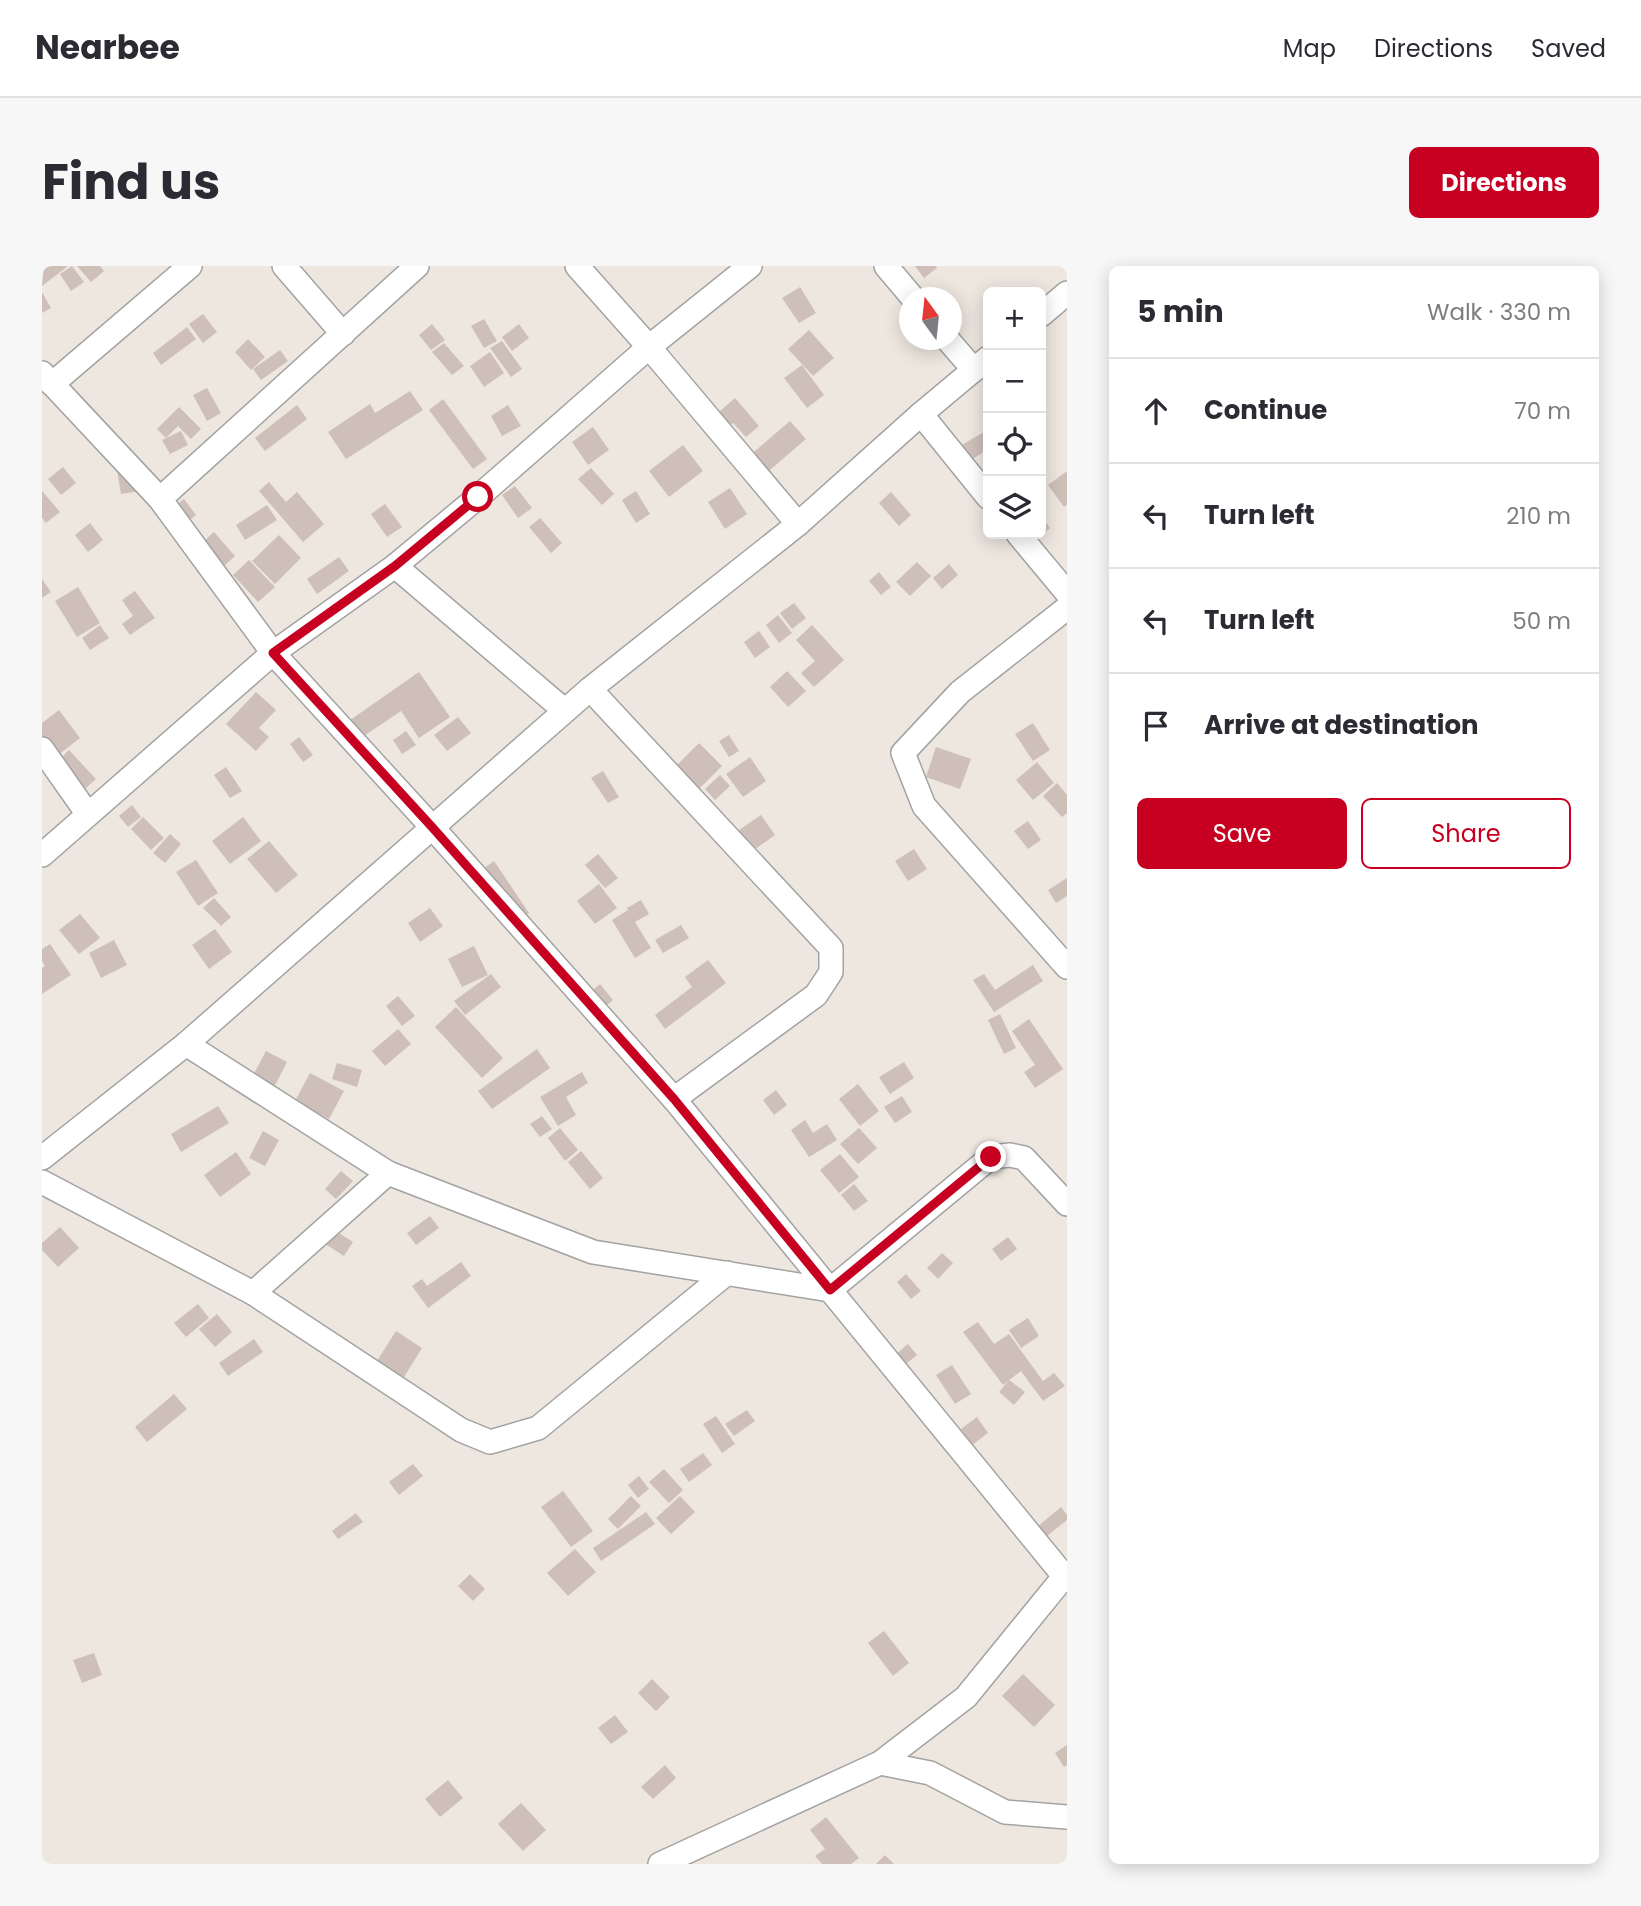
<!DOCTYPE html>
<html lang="en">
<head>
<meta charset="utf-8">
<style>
  body { margin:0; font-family:Poppins,sans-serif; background:#f7f7f7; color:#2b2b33 }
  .controls { position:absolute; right:21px; top:21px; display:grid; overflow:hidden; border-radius:10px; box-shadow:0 4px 18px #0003 }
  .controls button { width:63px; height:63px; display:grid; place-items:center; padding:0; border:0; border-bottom:2px solid #e1e1e2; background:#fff; color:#2b2b33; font:35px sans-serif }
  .compass { position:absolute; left:857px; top:21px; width:63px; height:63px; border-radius:50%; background:#fff; box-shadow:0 4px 18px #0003; rotate:345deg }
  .stop { position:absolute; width:21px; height:21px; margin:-16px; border:5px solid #c70021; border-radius:50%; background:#fff }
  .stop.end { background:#c70021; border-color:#fff; box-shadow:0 2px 7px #0008 }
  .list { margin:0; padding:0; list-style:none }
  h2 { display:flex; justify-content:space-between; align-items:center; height:91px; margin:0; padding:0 28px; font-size:30px }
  h2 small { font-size:23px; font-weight:400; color:#7c7c81 }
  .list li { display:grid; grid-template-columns:46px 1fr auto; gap:21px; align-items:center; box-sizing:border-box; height:105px; padding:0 28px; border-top:2px solid #e1e1e2 }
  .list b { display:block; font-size:26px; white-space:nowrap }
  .list em { font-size:23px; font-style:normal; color:#7c7c81 }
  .actions { display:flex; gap:14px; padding:21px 28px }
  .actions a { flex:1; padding:16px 0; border:2px solid #c70021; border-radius:10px; text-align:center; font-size:24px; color:#c70021 }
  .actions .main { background:#c70021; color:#fff }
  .icon { flex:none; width:38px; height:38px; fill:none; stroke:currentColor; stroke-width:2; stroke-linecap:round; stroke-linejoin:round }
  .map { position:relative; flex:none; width:1025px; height:1598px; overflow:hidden; border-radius:10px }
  header { display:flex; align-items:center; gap:42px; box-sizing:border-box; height:98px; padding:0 35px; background:#fff; border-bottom:2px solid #e1e1e2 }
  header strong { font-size:33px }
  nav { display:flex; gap:38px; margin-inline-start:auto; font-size:24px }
  .intro { display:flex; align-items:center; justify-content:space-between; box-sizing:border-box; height:168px; padding:0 42px }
  h1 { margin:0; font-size:49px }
  .button { padding:18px 32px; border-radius:10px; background:#c70021; color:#fff; font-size:24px; font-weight:700 }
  main { display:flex; gap:42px; padding:0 42px }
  aside { flex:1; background:#fff; border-radius:10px; box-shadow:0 4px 18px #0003 }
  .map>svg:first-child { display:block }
  .building { fill:#cebfb9 }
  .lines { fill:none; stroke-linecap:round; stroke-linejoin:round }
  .minor-casing { stroke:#a3a3a3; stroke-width:26 }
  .minor { stroke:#fff; stroke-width:23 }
  .route { stroke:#c70021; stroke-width:9 }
</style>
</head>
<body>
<header>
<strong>Nearbee</strong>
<nav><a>Map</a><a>Directions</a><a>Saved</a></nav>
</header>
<div class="intro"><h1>Find us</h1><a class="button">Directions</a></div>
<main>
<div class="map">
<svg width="1025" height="1598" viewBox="0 0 1025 1598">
  <rect width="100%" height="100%" fill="#eee7e0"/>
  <g class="building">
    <path d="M 2,0 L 26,0 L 0,20 Z"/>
    <path d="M 30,0 L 42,16 L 29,25 L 18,8 Z"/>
    <path d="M 35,0 L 58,0 L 62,5 L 49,16 Z"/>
    <path d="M 873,0 L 894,0 L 895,2 L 882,12 Z"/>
    <path d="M 758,21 L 774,47 L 757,57 L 740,32 Z"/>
    <path d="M 0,26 L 9,42 L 0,47 Z"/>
    <path d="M 161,48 L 175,66 L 161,77 L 147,58 Z"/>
    <path d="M 442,53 L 455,75 L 442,82 L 429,60 Z"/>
    <path d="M 390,58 L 403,74 L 389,84 L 377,69 Z"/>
    <path d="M 477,58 L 487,72 L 470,85 L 460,71 Z"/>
    <path d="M 145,61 L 154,73 L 119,99 L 111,87 Z"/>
    <path d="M 767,64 L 792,92 L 771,110 L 746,83 Z"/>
    <path d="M 206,73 L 223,91 L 209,104 L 193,86 Z"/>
    <path d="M 460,75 L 480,103 L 469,111 L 448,82 Z"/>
    <path d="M 402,77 L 422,100 L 410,109 L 390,86 Z"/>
    <path d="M 238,84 L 246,95 L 219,114 L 211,103 Z"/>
    <path d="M 448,86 L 462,107 L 442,121 L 428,100 Z"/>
    <path d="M 760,99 L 782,129 L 765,142 L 742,112 Z"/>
    <path d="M 165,122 L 179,147 L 165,155 L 151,129 Z"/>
    <path d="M 368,125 L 381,144 L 304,193 L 286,166 L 328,138 L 333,147 Z"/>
    <path d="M 693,132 L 717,160 L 704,171 L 691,157 L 680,166 L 669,153 Z"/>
    <path d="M 401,133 L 445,193 L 431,203 L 387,144 Z"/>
    <path d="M 255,139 L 265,153 L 223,185 L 213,172 Z"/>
    <path d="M 466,139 L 479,160 L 460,170 L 449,150 Z"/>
    <path d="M 137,141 L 159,163 L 149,173 L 136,160 L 124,172 L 115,163 Z"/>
    <path d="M 748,155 L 764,173 L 721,210 L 705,192 Z"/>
    <path d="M 551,161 L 567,184 L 546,199 L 530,176 Z"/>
    <path d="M 139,165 L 146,179 L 128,188 L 120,174 Z"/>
    <path d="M 940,167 L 946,176 L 946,183 L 923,198 L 913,183 Z"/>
    <path d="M 641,179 L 661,205 L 627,231 L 607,205 Z"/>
    <path d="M 74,199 L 99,225 L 79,228 Z"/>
    <path d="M 21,201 L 34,217 L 19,229 L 6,213 Z"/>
    <path d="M 549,202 L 572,228 L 560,239 L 536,213 Z"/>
    <path d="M 1025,205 L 1025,239 L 1022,241 L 1006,219 Z"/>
    <path d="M 227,216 L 244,236 L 255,226 L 282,258 L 261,276 L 217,225 Z"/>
    <path d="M 473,220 L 490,242 L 476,252 L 460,229 Z"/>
    <path d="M 688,222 L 705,248 L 683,263 L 666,236 Z"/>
    <path d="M 0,225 L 18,246 L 4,257 L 0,252 Z"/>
    <path d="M 594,225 L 608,248 L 594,257 L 580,234 Z"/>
    <path d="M 849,226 L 869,249 L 857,260 L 837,237 Z"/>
    <path d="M 142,233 L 154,249 L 132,266 L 119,250 Z"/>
    <path d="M 343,238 L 360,261 L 345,271 L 329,248 Z"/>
    <path d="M 225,239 L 235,254 L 203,274 L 194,259 Z"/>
    <path d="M 999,250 L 1008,262 L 981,285 L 972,268 L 999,268 Z"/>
    <path d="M 498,252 L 520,277 L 509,287 L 487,261 Z"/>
    <path d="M 48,257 L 61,274 L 46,286 L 33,269 Z"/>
    <path d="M 172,266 L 193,290 L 170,311 L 149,287 Z"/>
    <path d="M 237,269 L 259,292 L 233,318 L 210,295 Z"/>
    <path d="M 297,291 L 307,305 L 275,328 L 265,313 Z"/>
    <path d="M 207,294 L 233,321 L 216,336 L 191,309 Z"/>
    <path d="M 875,296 L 889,310 L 868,330 L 854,316 Z"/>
    <path d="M 907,298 L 916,309 L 900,323 L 891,312 Z"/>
    <path d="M 837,306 L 849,321 L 839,329 L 827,315 Z"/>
    <path d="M 0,313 L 9,326 L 0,332 Z"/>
    <path d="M 36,321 L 58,357 L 35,371 L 13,335 Z"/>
    <path d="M 93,325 L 113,352 L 88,369 L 80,358 L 91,350 L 80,334 Z"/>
    <path d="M 752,337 L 764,352 L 750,363 L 738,347 Z"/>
    <path d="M 736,349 L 750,367 L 737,377 L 724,359 Z"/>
    <path d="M 58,359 L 67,372 L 48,384 L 40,372 Z"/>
    <path d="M 770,359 L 802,394 L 772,421 L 759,407 L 773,395 L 754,374 Z"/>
    <path d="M 717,365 L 728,381 L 713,392 L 702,376 Z"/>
    <path d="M 745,405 L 764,425 L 746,441 L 728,421 Z"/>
    <path d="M 377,406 L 408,451 L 377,472 L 359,445 L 313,476 L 301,459 Z"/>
    <path d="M 214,426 L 234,444 L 217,462 L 227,471 L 214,485 L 184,458 Z"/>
    <path d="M 17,444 L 38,472 L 11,493 L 0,478 L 0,457 Z"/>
    <path d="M 416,451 L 429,467 L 405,485 L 392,469 Z"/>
    <path d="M 991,457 L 1008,484 L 991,495 L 973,468 Z"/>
    <path d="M 364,465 L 374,479 L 360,488 L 351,474 Z"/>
    <path d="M 687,469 L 697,485 L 687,491 L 677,475 Z"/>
    <path d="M 257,471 L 271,489 L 261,496 L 248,478 Z"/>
    <path d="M 657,477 L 680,500 L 656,524 L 633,501 Z"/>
    <path d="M 894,481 L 929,493 L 918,523 L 884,511 Z"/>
    <path d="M 27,484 L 54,513 L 43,523 L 16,495 Z"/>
    <path d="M 708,491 L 724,515 L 701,531 L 684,508 Z"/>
    <path d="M 995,496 L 1012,517 L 991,534 L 974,514 Z"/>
    <path d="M 184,501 L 200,525 L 188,532 L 172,509 Z"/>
    <path d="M 561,505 L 577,531 L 566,537 L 549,512 Z"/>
    <path d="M 678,509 L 688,520 L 673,534 L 663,523 Z"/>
    <path d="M 1015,517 L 1025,529 L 1025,547 L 1020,551 L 1001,530 Z"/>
    <path d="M 90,539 L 99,551 L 86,561 L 77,550 Z"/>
    <path d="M 719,549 L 733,569 L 709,586 L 694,566 Z"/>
    <path d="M 101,551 L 122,572 L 109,584 L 89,563 Z"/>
    <path d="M 201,551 L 219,575 L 188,598 L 170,575 Z"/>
    <path d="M 986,555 L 999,574 L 986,583 L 972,565 Z"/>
    <path d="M 128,568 L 139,578 L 123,597 L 111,587 Z"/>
    <path d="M 227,575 L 256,609 L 234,627 L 205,593 Z"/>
    <path d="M 872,583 L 885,603 L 866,615 L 853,595 Z"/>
    <path d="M 556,588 L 576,612 L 563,622 L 543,599 Z"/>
    <path d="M 154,594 L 176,627 L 156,640 L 134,606 Z"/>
    <path d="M 452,595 L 487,647 L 472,657 L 437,606 Z"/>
    <path d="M 1025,612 L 1025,630 L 1014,637 L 1006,624 Z"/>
    <path d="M 557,618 L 575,642 L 553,658 L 535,635 Z"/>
    <path d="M 172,632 L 189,651 L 179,660 L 161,642 Z"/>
    <path d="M 599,634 L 607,648 L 593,656 L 609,682 L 593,692 L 570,654 L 586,644 L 590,651 L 585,642 Z"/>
    <path d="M 388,642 L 401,660 L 378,676 L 366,657 Z"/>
    <path d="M 38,648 L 58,672 L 37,688 L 17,664 Z"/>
    <path d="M 639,659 L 647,672 L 621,687 L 613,674 Z"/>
    <path d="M 173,663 L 190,686 L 167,703 L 150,679 Z"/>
    <path d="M 72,674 L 85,699 L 59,712 L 47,687 Z"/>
    <path d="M 8,678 L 29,709 L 0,728 L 0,702 L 3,700 L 0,695 L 0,683 Z"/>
    <path d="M 432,680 L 446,709 L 420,721 L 406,693 Z"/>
    <path d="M 666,694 L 684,717 L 623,763 L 613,749 L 650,721 L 643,711 Z"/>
    <path d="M 991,699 L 1001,715 L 952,746 L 931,714 L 942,708 L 953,724 Z"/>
    <path d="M 449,708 L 459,721 L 423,749 L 412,735 Z"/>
    <path d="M 558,718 L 571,734 L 559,744 L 546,728 Z"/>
    <path d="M 356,730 L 373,750 L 360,760 L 344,740 Z"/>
    <path d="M 414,741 L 461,792 L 440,812 L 393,761 Z"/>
    <path d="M 958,748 L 974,782 L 962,788 L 946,754 Z"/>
    <path d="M 987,753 L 1021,803 L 993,822 L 982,806 L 993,799 L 970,765 Z"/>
    <path d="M 356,763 L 369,778 L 343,800 L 330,785 Z"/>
    <path d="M 495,783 L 508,802 L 450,843 L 436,825 Z"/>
    <path d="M 224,785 L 245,796 L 229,827 L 208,815 Z"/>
    <path d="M 862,796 L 872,812 L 848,828 L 837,811 Z"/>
    <path d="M 295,797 L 320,804 L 315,821 L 290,813 Z"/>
    <path d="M 540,806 L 546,817 L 524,831 L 534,849 L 516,860 L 498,831 Z"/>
    <path d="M 268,807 L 302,825 L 287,853 L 253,835 Z"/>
    <path d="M 816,818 L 837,845 L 818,860 L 797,833 Z"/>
    <path d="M 734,824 L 745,839 L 732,849 L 721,834 Z"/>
    <path d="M 860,830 L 870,846 L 853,857 L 842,841 Z"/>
    <path d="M 176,840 L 187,857 L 139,886 L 129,868 Z"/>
    <path d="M 500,850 L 510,863 L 498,871 L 488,858 Z"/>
    <path d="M 763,854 L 771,867 L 785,858 L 795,874 L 767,891 L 749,864 Z"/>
    <path d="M 518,862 L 536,884 L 523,895 L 506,872 Z"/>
    <path d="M 817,862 L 835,882 L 816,898 L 798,878 Z"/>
    <path d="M 221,865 L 237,874 L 223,900 L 207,892 Z"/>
    <path d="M 539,885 L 561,912 L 548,923 L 526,896 Z"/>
    <path d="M 194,886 L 209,908 L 178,931 L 162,909 Z"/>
    <path d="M 798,888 L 817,911 L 797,927 L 778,904 Z"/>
    <path d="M 299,905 L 311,915 L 294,933 L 283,923 Z"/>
    <path d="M 812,918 L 826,935 L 812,945 L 799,929 Z"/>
    <path d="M 388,950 L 397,962 L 374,979 L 365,967 Z"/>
    <path d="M 18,961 L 37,982 L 16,1001 L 0,984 L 0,977 Z"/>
    <path d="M 289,962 L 311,976 L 302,990 L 280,976 Z"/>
    <path d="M 966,971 L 975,983 L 959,995 L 950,983 Z"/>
    <path d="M 900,987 L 911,997 L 896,1013 L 885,1002 Z"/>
    <path d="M 419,996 L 429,1010 L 386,1042 L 370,1020 L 380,1013 L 385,1020 Z"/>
    <path d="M 864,1008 L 879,1025 L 869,1033 L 855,1016 Z"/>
    <path d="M 156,1038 L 167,1052 L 144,1071 L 132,1057 Z"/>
    <path d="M 175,1048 L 190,1066 L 173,1081 L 157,1063 Z"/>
    <path d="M 986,1052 L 997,1070 L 979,1082 L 967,1064 Z"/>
    <path d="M 936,1056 L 952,1078 L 967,1068 L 1001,1115 L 1012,1107 L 1023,1120 L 1001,1135 L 979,1105 L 961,1119 L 921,1066 Z"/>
    <path d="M 354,1065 L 380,1082 L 362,1111 L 335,1095 Z"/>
    <path d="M 212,1073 L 221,1086 L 186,1110 L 177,1097 Z"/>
    <path d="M 866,1078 L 875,1089 L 860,1101 L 852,1090 Z"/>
    <path d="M 910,1099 L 929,1128 L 913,1138 L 894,1109 Z"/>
    <path d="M 967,1114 L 983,1126 L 972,1139 L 957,1126 Z"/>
    <path d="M 132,1128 L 145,1143 L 105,1176 L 93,1161 Z"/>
    <path d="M 705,1144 L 713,1155 L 692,1170 L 683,1158 Z"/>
    <path d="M 674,1150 L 693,1178 L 680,1187 L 661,1158 Z"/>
    <path d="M 935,1151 L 946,1167 L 930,1179 L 919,1163 Z"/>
    <path d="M 661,1187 L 670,1199 L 647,1216 L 638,1203 Z"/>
    <path d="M 371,1198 L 381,1210 L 357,1229 L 347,1216 Z"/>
    <path d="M 622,1203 L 641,1224 L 627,1237 L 607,1216 Z"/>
    <path d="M 597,1210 L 607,1223 L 596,1232 L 586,1219 Z"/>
    <path d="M 521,1225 L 551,1265 L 529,1281 L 499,1241 Z"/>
    <path d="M 589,1230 L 599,1240 L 576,1263 L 566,1253 Z"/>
    <path d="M 638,1230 L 653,1246 L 629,1268 L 614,1252 Z"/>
    <path d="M 1019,1241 L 1025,1249 L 1025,1254 L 1005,1270 L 996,1260 Z"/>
    <path d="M 604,1246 L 613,1258 L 559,1295 L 551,1282 Z"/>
    <path d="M 314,1247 L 321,1256 L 296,1273 L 290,1265 Z"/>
    <path d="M 533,1283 L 554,1306 L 526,1330 L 505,1307 Z"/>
    <path d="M 428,1308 L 443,1323 L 431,1335 L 416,1320 Z"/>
    <path d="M 842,1365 L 867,1397 L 851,1410 L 826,1377 Z"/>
    <path d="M 52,1387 L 60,1409 L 40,1417 L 31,1394 Z"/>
    <path d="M 981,1408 L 1013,1439 L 992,1461 L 960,1430 Z"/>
    <path d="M 610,1413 L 628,1431 L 614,1445 L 596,1427 Z"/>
    <path d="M 573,1449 L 586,1466 L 569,1478 L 556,1462 Z"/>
    <path d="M 1025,1479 L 1025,1499 L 1022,1501 L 1013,1487 Z"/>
    <path d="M 623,1499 L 634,1512 L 611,1533 L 599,1521 Z"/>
    <path d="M 406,1514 L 421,1532 L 398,1551 L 383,1533 Z"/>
    <path d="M 479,1537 L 504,1564 L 481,1585 L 456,1558 Z"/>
    <path d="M 784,1551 L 817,1592 L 809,1598 L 780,1598 L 773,1590 L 783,1583 L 768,1564 Z"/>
    <path d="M 843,1589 L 852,1598 L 834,1598 Z"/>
  </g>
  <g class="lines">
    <defs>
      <g id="minor">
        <path d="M 242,0 L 301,68"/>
        <path d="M 535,0 L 607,81 L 756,258"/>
        <path d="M 844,0 L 871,32"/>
        <path d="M 999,49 L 1025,27"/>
        <path d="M 906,74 L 932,104"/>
        <path d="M 0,107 L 118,233 L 231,387 L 390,561 L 632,833 L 1022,1310"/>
        <path d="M 10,118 L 148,0"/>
        <path d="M 879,148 L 946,231"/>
        <path d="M 118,233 L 375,0"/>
        <path d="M 976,268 L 1025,327"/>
        <path d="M 353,300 L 522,444"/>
        <path d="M 1025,342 L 918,426 L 861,487 L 882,540 L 1025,701"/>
        <path d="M 548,423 L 789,682 L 789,706 L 774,729 L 632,833"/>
        <path d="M 0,483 L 45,547"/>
        <path d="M 0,589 L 231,387 L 353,300 L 436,231 L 607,81 L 708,0"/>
        <path d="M 144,778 L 346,907 L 551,986 L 788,1024 L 949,891 L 968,889 L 982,892 L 1025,938"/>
        <path d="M 0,892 L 144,778 L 548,423 L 756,258 L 879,148 L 946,92"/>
        <path d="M 0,916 L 211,1027 L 419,1164 L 448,1176 L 496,1162 L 685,1007"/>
        <path d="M 211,1027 L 346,907"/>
        <path d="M 838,1497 L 888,1507 L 963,1546 L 1025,1551"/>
        <path d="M 618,1598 L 838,1497 L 924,1431 L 1025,1307"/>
      </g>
    </defs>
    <use href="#minor" class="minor-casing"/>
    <use href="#minor" class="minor"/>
  </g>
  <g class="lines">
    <path class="route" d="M 436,231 L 353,300 L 231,387 L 390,561 L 632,833 L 788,1024 L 949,891"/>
  </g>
</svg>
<div class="controls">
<button>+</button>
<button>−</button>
<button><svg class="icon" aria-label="locate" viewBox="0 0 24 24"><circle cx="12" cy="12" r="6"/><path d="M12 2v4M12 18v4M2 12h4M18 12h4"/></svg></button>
<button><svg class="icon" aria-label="layers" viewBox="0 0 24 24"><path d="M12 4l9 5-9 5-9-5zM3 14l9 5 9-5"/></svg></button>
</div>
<svg class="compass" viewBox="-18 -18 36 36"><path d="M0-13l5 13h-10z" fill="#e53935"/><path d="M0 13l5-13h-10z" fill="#7c7c81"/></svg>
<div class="stop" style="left:436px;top:231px"></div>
<div class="stop end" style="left:949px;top:891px"></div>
</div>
<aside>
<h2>5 min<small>Walk · 330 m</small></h2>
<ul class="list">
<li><svg class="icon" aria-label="ahead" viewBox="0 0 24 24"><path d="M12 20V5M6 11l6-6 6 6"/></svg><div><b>Continue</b></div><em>70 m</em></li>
<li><svg class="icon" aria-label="left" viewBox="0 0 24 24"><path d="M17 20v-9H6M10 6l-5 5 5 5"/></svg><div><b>Turn left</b></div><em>210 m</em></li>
<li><svg class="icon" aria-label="left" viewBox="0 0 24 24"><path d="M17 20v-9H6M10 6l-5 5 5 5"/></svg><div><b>Turn left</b></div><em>50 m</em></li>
<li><svg class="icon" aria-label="arrive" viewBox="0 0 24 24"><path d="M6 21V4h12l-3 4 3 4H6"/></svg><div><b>Arrive at destination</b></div></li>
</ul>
<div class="actions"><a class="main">Save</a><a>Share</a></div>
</aside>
</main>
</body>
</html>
